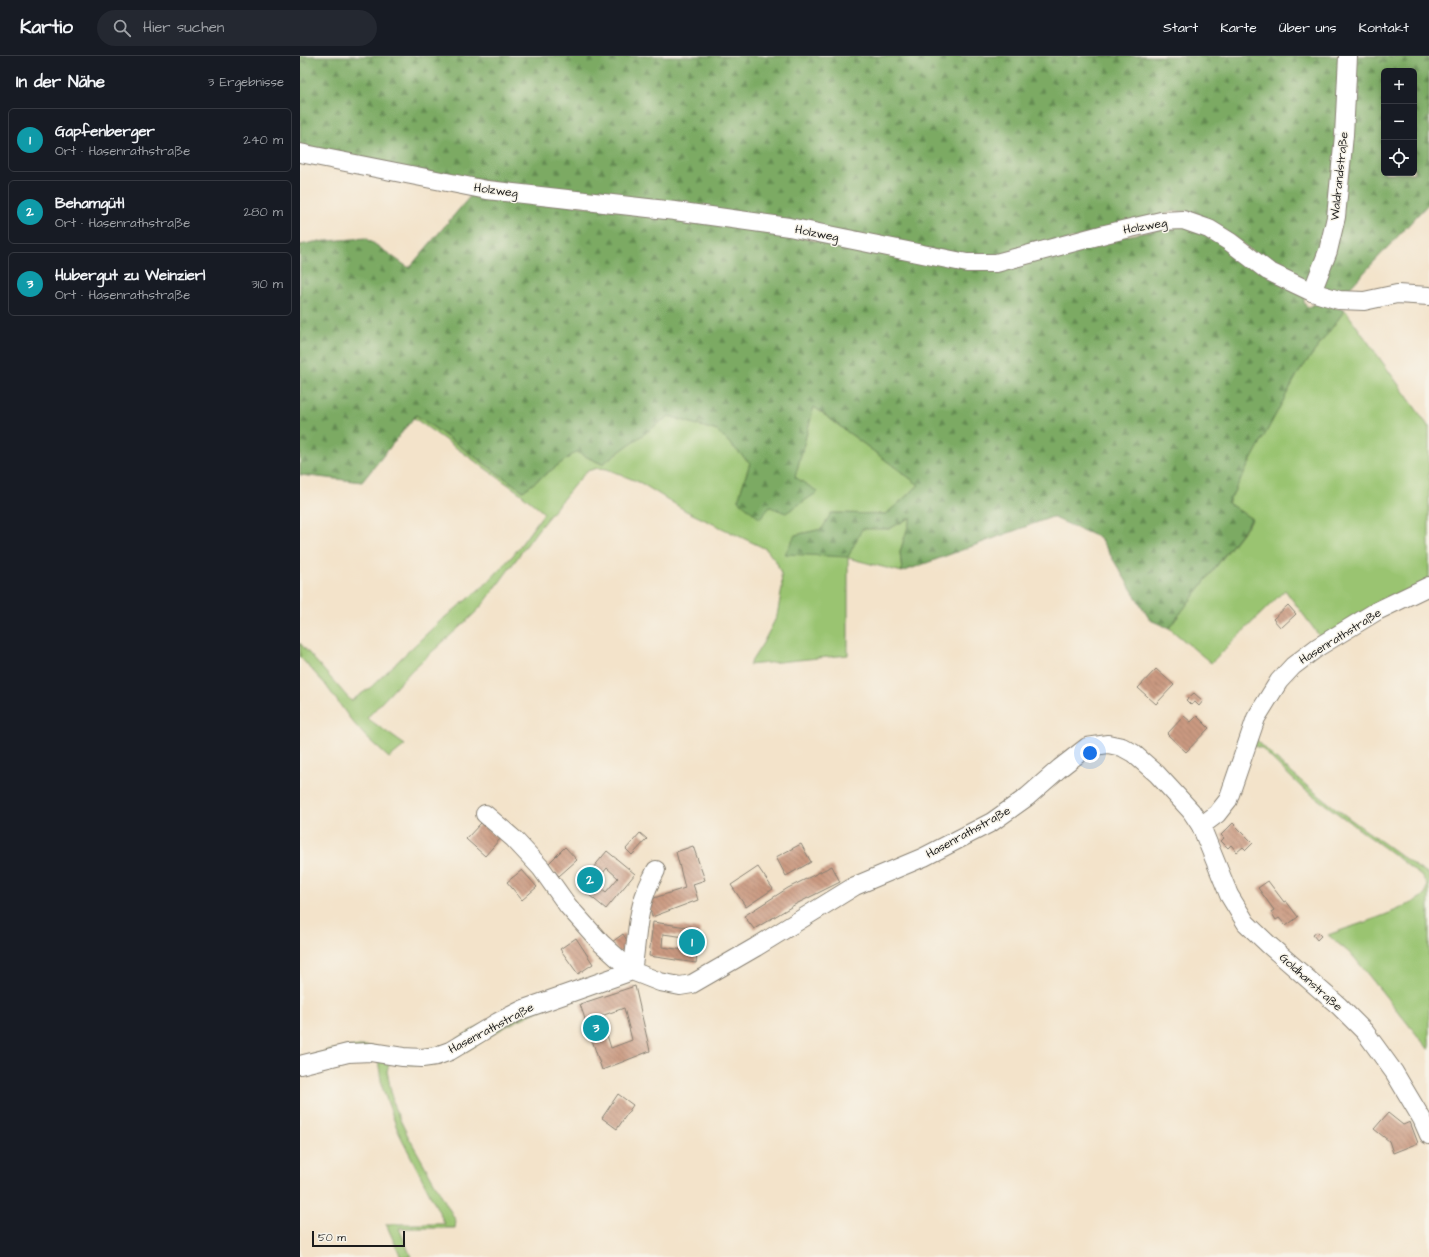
<!DOCTYPE html>
<html lang="de">
<head>
<meta charset="utf-8">
<style>
  body { margin:0; font-family:"Architects Daughter",sans-serif; background:#242831; color:#f1f3f6 }
  .controls { position:absolute; right:12px; top:12px; display:grid; overflow:hidden; border-radius:6px; box-shadow:0 2px 6px #0003 }
  .controls button { width:36px; height:36px; display:grid; place-items:center; padding:0; border:0; border-bottom:1px solid #363941; background:#171b24; color:#f1f3f6; font:20px sans-serif }
  .scale { position:absolute; left:12px; bottom:10px; width:93px; box-sizing:border-box; padding-left:4px; border:2px solid #1c1c1c; border-top:0; font-size:11px; line-height:14px; white-space:nowrap; color:#1c1c1c; -webkit-text-stroke:3px #f7f3e8; paint-order:stroke }
  .you { position:absolute; left:790px; top:697px; width:14px; height:14px; margin:-10px; border:3px solid #fff; border-radius:50%; background:#1a73e8; box-shadow:0 0 0 6px #1a73e833 }
  .badge { display:grid; place-items:center; width:26px; height:26px; border-radius:50%; background:#c8321e; color:#fff; font-size:13px; font-weight:700 }
  .pin { position:absolute; translate:-50% -50%; border:2px solid #fff; box-shadow:0 1px 4px #0006 }
  .list { margin:0; padding:0; list-style:none }
  h2 { display:flex; justify-content:space-between; align-items:center; height:52px; margin:0; padding:0 16px; font-size:17px }
  h2 small { font-size:13px; font-weight:400; color:#9ea1a6 }
  .list li { display:grid; grid-template-columns:26px 1fr auto; gap:12px; align-items:center; box-sizing:border-box; height:64px; margin:0 8px 8px; padding:0 8px; border:1px solid #363941; border-radius:6px }
  .list b { display:block; font-size:15px; white-space:nowrap }
  .list p { margin:0; font-size:13px; white-space:nowrap; color:#9ea1a6 }
  .list em { font-size:13px; font-style:normal; color:#9ea1a6 }
  .icon { flex:none; width:22px; height:22px; fill:none; stroke:currentColor; stroke-width:2; stroke-linecap:round; stroke-linejoin:round }
  .map { position:relative; flex:none; width:1129px; height:1201px; overflow:hidden }
  header { display:flex; align-items:center; gap:24px; box-sizing:border-box; height:56px; padding:0 20px; background:#171b24; border-bottom:1px solid #363941 }
  header strong { font-size:19px }
  nav { display:flex; gap:22px; margin-inline-start:auto; font-size:14px }
  .search { width:280px; height:36px; background:#242831; display:flex; align-items:center; gap:10px; box-sizing:border-box; padding:0 14px; border-radius:22px; color:#9ea1a6; font-size:15px }
  main { display:flex }
  aside { flex:1; background:#171b24 }
  .map>svg:first-child { display:block }
  .green { fill:#9ac471; stroke:#5b7046 }
  .forest { fill:url(#forest-firs); stroke:#4c6340; fill-rule:evenodd }
  .building { fill:url(#building-back-hatch); fill-rule:evenodd }
  .lines { fill:none; stroke-linecap:round; stroke-linejoin:round }
  .minor-casing { stroke:#888073; stroke-width:20 }
  .minor { stroke:#fff; stroke-width:18 }
  .labels { text-anchor:middle; stroke-width:3; stroke-linejoin:round; paint-order:stroke }
  .street-label { font-size:12px; fill:#1c1c1c; stroke:#f7f3e8 }
</style>
</head>
<body>
<header>
<strong>Kartio</strong>
<div class="search"><svg class="icon" aria-label="search" viewBox="0 0 24 24"><circle cx="10" cy="10" r="6"/><path d="M15 15l6 6"/></svg>Hier suchen</div>
<nav><a>Start</a><a>Karte</a><a>Über uns</a><a>Kontakt</a></nav>
</header>
<main>
<aside>
<h2>In der Nähe<small>3 Ergebnisse</small></h2>
<ul class="list">
<li><span class="badge" style="background:#0f9aa8">1</span><div><b>Gapfenberger</b><p>Ort · Hasenrathstraße</p></div><em>240 m</em></li>
<li><span class="badge" style="background:#0f9aa8">2</span><div><b>Behamgütl</b><p>Ort · Hasenrathstraße</p></div><em>280 m</em></li>
<li><span class="badge" style="background:#0f9aa8">3</span><div><b>Hubergut zu Weinzierl</b><p>Ort · Hasenrathstraße</p></div><em>310 m</em></li>
</ul>
</aside>
<div class="map">
<svg width="1129" height="1201" viewBox="0 0 1129 1201">
  <defs>
    <pattern id="forest-firs" width="22" height="20" patternUnits="userSpaceOnUse"><rect width="22" height="20" fill="#7baa63"/><path d="M5 1l3.5 6h-7zM16 11l3.5 6h-7z" fill="#648a51"/></pattern>
    <pattern id="building-back-hatch" width="6" height="6" patternUnits="userSpaceOnUse"><rect width="6" height="6" fill="#ca9a81"/><path d="M-1 5l2 2M0 0l6 6M5-1l2 2" fill="none" stroke="#a37d69"/></pattern>
  </defs>
  <rect width="100%" height="100%" fill="#f7f3e8"/>
  <filter id="ink" filterUnits="userSpaceOnUse"><feTurbulence type="fractalNoise" baseFrequency=".025" numOctaves="2"/><feDisplacementMap in="SourceGraphic" scale="8" xChannelSelector="R" yChannelSelector="G"/><feConvolveMatrix kernelMatrix="1 2 1 2 8 2 1 2 1" color-interpolation-filters="sRGB"/></filter>
  <filter id="wash" filterUnits="userSpaceOnUse"><feTurbulence type="fractalNoise" baseFrequency=".012" numOctaves="4" result="noise"/><feDisplacementMap in="SourceGraphic" scale="16" xChannelSelector="R" yChannelSelector="G"/><feGaussianBlur stdDeviation="0.9" result="paint"/><feColorMatrix in="noise" values="0 0 0 0 0 0 0 0 0 0 0 0 0 0 0 0 0 1.4 0 .05"/><feComposite in="paint" operator="in"/></filter>
  <g filter="url(#wash)">
    <rect width="100%" height="100%" fill="#f3e3ca"/>
    <g class="green">
      <path d="M 1045,254 L 1129,371 L 1129,535 L 1023,585 L 985,534 L 911,607 L 869,572 L 952,464 L 928,447 L 997,319 Z"/>
      <path d="M 514,351 L 619,429 L 586,458 L 532,457 L 522,473 L 495,479 L 562,472 L 589,473 L 611,461 L 600,496 L 602,516 L 548,502 L 548,599 L 449,609 L 463,587 L 477,560 L 482,532 L 481,518 L 477,507 L 466,493 L 386,455 L 341,427 L 307,413 L 298,412 L 287,415 L 275,428 L 237,475 L 185,546 L 174,558 L 112,614 L 67,662 L 105,689 L 89,702 L 66,681 L 51,664 L 25,628 L 0,601 L 0,587 L 51,645 L 71,631 L 139,566 L 187,527 L 214,498 L 244,457 L 220,437 L 114,362 L 116,359 L 223,435 L 276,396 L 302,408 L 369,360 L 417,375 L 450,407 L 438,444 L 470,450 L 517,436 L 495,421 Z"/>
      <path d="M 953,680 C 1000,731 1060,769 1115,810 L 1129,819 L 1129,994 L 1053,900 L 1028,879 C 1060,867 1096,858 1125,839 L 1127,829 L 1121,820 L 1097,801 L 1000,730 L 961,692 L 950,689 Z"/>
      <path d="M 253,936 L 254,948 C 233,957 213,966 193,978 C 178,987 163,999 145,1005 C 127,1011 108,1008 90,1006 L 87,1015 L 94,1051 L 108,1080 L 156,1165 L 155,1172 L 99,1172 L 111,1201 L 101,1201 L 86,1168 L 145,1168 L 98,1075 L 82,1031 L 78,1003 L 35,1007 L 0,1016 L 0,1003 L 27,995 L 47,991 L 66,990 L 105,995 L 131,995 L 149,988 L 186,966 L 219,949 Z"/>
    </g>
    <g class="forest">
      <path d="M 0,0 L 1043,0 L 1031,161 L 1011,223 L 1002,226 L 973,211 L 923,173 L 888,155 L 873,156 L 694,203 L 100,112 L 0,89 Z"/>
      <path d="M 1054,0 L 1129,0 L 1129,147 L 1045,237 L 1024,234 L 1020,229 ZM 1084,15 L 1114,15 L 1114,117 L 1084,117 Z"/>
      <path d="M 172,138 L 373,160 L 669,211 L 882,169 L 899,174 L 1004,238 L 1004,246 L 1008,252 L 1016,247 L 1045,254 L 997,319 L 928,447 L 952,463 L 869,572 L 850,564 L 800,482 L 752,461 L 602,516 L 600,496 L 611,461 L 589,473 L 562,473 L 548,501 L 485,498 L 495,479 L 522,473 L 531,457 L 586,458 L 619,429 L 514,351 L 495,421 L 518,436 L 486,457 L 470,451 L 460,463 L 438,444 L 450,407 L 417,375 L 369,360 L 302,408 L 276,396 L 223,435 L 116,359 L 62,426 L 0,419 L 0,189 L 14,186 L 66,182 L 109,212 Z"/>
    </g>
    <g id="blocks">
      <g class="building">
        <path d="M 988,549 L 996,558 L 981,572 L 973,563 Z"/>
        <path d="M 856,613 L 874,629 L 856,648 L 838,632 Z"/>
        <path d="M 894,637 L 903,645 L 899,650 L 895,646 L 891,649 L 886,644 Z"/>
        <path d="M 884,660 L 891,666 L 897,660 L 909,672 L 886,696 L 867,678 Z"/>
        <path d="M 181,767 L 200,783 L 185,800 L 166,783 Z"/>
        <path d="M 933,767 L 953,787 L 946,794 L 943,791 L 937,796 L 931,789 L 928,792 L 921,785 L 924,782 L 921,779 Z"/>
        <path d="M 340,777 L 347,783 L 332,799 L 326,793 Z"/>
        <path d="M 501,788 L 511,806 L 486,820 L 476,801 Z"/>
        <path d="M 393,790 L 405,824 L 393,828 L 398,844 L 352,861 L 348,844 L 385,832 L 376,796 Z"/>
        <path d="M 265,791 L 277,804 L 259,820 L 248,808 Z"/>
        <path d="M 307,795 L 335,818 L 306,853 L 278,830 ZM 307,812 L 318,822 L 306,836 L 295,827 Z"/>
        <path d="M 532,810 L 540,826 L 496,848 L 454,873 L 444,860 L 488,832 Z"/>
        <path d="M 458,811 L 473,833 L 446,851 L 431,829 Z"/>
        <path d="M 222,814 L 237,831 L 222,844 L 207,826 Z"/>
        <path d="M 968,825 L 984,846 L 986,845 L 998,861 L 986,870 L 979,862 L 976,864 L 971,856 L 974,854 L 958,832 Z"/>
        <path d="M 353,866 L 400,873 L 396,907 L 349,900 ZM 363,878 L 385,881 L 384,894 L 362,891 Z"/>
        <path d="M 1017,876 L 1021,880 L 1017,884 L 1013,879 Z"/>
        <path d="M 323,878 L 330,889 L 319,897 L 312,886 Z"/>
        <path d="M 276,882 L 293,908 L 278,918 L 260,893 Z"/>
        <path d="M 335,930 L 350,995 L 302,1014 L 280,948 ZM 324,952 L 332,984 L 311,992 L 301,960 Z"/>
        <path d="M 318,1038 L 333,1049 L 317,1073 L 302,1062 Z"/>
        <path d="M 1088,1057 L 1103,1069 L 1110,1066 L 1118,1087 L 1093,1097 L 1089,1085 L 1074,1073 Z"/>
      </g>
    </g>
  </g>
  <g filter="url(#ink)">
    <use href="#blocks" fill-opacity="0" stroke="#888073" stroke-width="1"/>
    <g class="lines">
      <defs>
        <g id="minor">
          <path d="M 0,97 L 187,134 L 375,155 L 489,171 L 667,207 L 696,207 L 805,178 L 861,165 L 883,164 L 909,173 L 930,186 L 968,215 L 1012,236 L 1039,244 L 1064,245 L 1097,238 L 1129,240"/>
          <path d="M 1012,236 L 1028,195 L 1036,161 L 1044,79 L 1048,0"/>
          <path d="M 185,758 L 214,783 L 241,812 L 268,850 L 301,887 L 332,915"/>
          <path d="M 901,770 L 917,758 L 928,744 L 956,662 L 979,625 L 993,610 L 1018,591 L 1077,555 L 1129,530"/>
          <path d="M 332,915 C 337,889 336,861 346,836 C 348,829 353,821 356,814"/>
          <path d="M 0,1009 L 48,997 L 71,996 L 103,1001 L 122,1002 L 136,1000 L 150,995 L 198,966 L 224,953 L 332,915 L 360,926 L 380,930 L 392,928 L 456,891 L 555,830 L 624,801 L 692,766 L 727,741 L 760,712 L 787,691 L 808,688 L 822,691 L 833,697 L 857,718 L 891,755 L 901,770 L 929,839 L 946,867 L 969,889 L 1039,950 L 1065,976 L 1094,1016 L 1122,1063 L 1129,1079"/>
        </g>
      </defs>
      <use href="#minor" class="minor-casing"/>
      <use href="#minor" class="minor"/>
    </g>
  </g>
  <g class="labels">
    <g class="street-label">
      <text transform="translate(1039 120) rotate(-84)" y="4">Waldrandstraße</text>
      <text transform="translate(196 134) rotate(8)" y="4">Holzweg</text>
      <text transform="translate(845 170) rotate(-10)" y="4">Holzweg</text>
      <text transform="translate(517 177) rotate(11)" y="4">Holzweg</text>
      <text transform="translate(1040 580) rotate(-32)" y="4">Hasenrathstraße</text>
      <text transform="translate(668 776) rotate(-29)" y="4">Hasenrathstraße</text>
      <text transform="translate(1011 926) rotate(42)" y="4">Goldhanstraße</text>
      <text transform="translate(191 972) rotate(-28)" y="4">Hasenrathstraße</text>
    </g>
  </g>
</svg>
<div class="controls">
<button>+</button>
<button>−</button>
<button><svg class="icon" aria-label="locate" viewBox="0 0 24 24"><circle cx="12" cy="12" r="6"/><path d="M12 2v4M12 18v4M2 12h4M18 12h4"/></svg></button>
</div>
<div class="scale">50 m</div>
<div class="you"></div>
<div class="pin badge" style="left:392px;top:886px;background:#0f9aa8">1</div>
<div class="pin badge" style="left:290px;top:824px;background:#0f9aa8">2</div>
<div class="pin badge" style="left:296px;top:972px;background:#0f9aa8">3</div>
</div>
</main>
</body>
</html>
